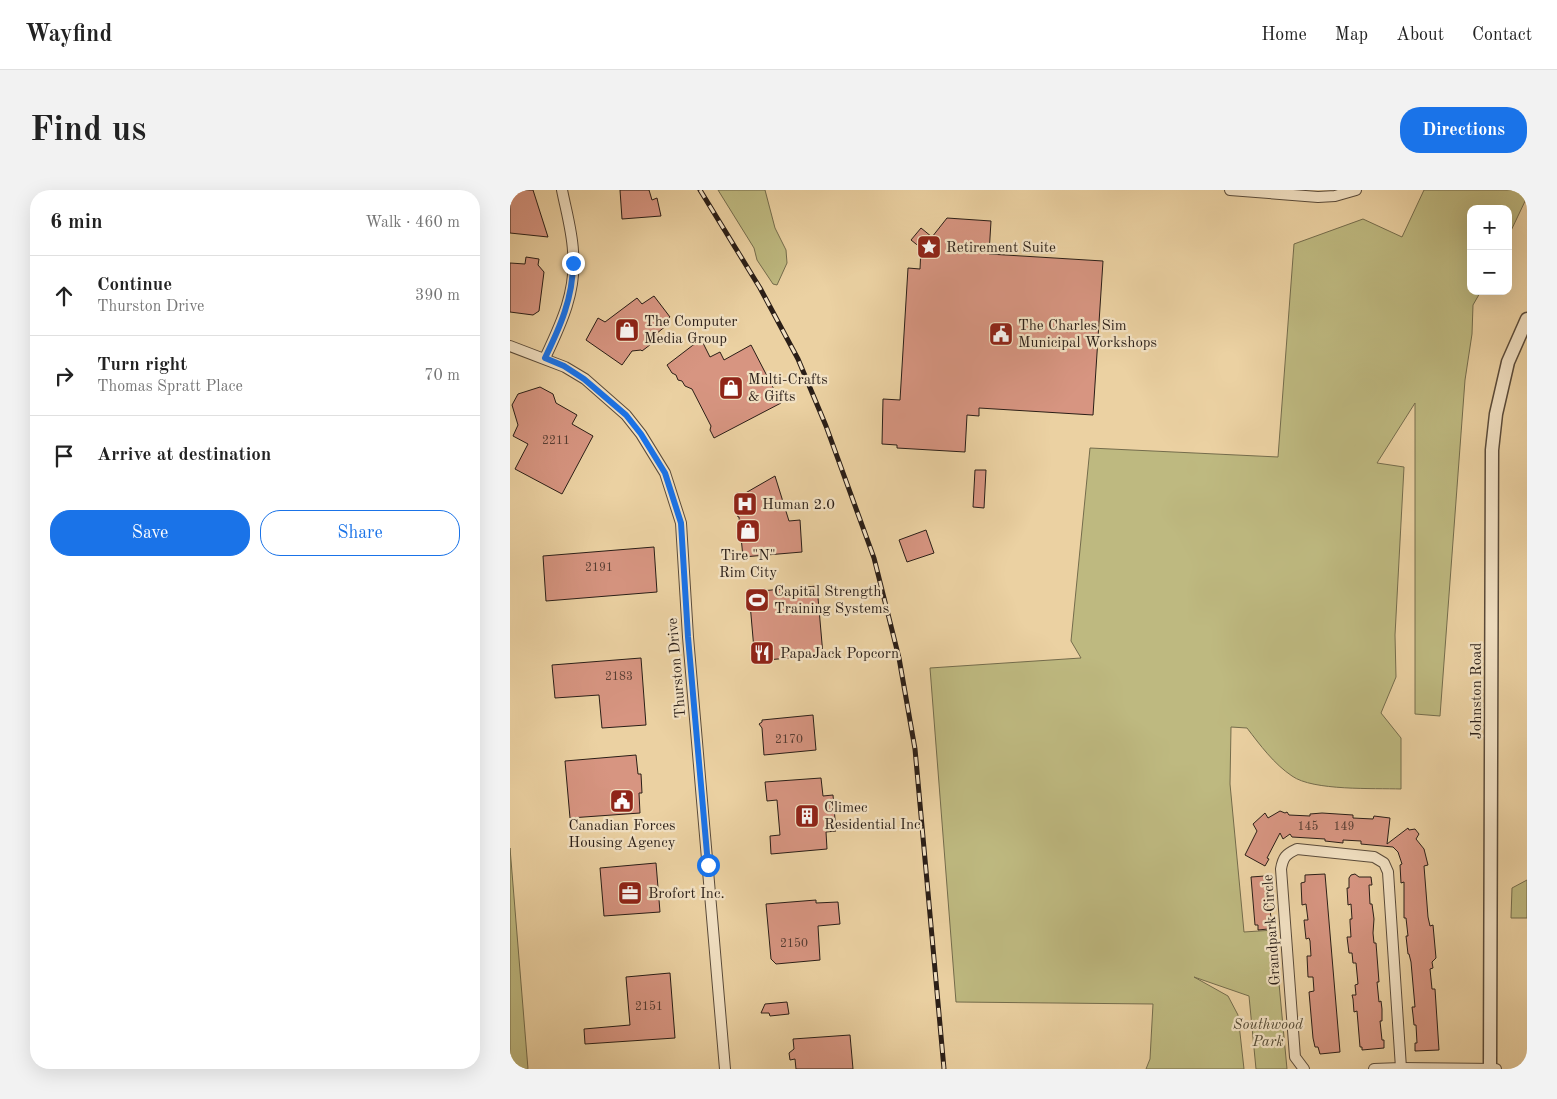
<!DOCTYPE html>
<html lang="en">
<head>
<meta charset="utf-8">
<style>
  body { margin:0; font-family:"Old Standard TT",serif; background:#f2f2f2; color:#222 }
  .controls { position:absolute; right:15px; top:15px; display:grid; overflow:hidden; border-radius:10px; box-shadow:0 5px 20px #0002 }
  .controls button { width:45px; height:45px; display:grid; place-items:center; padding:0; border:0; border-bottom:1px solid #e0e0e0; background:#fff; color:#222; font:25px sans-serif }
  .stop { position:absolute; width:15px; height:15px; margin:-11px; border:4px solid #1a73e8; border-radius:50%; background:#fff }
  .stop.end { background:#1a73e8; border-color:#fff; box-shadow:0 1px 5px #0008 }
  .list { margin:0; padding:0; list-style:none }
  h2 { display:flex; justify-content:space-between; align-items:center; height:65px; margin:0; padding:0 20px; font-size:21px }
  h2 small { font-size:16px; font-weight:400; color:#767676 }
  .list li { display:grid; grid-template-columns:32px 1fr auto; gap:15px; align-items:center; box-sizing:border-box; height:80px; padding:0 20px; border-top:1px solid #e0e0e0 }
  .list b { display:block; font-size:19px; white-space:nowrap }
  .list p { margin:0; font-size:16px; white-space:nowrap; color:#767676 }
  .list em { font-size:16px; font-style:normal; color:#767676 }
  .actions { display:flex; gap:10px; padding:15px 20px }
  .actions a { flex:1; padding:11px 0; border:1px solid #1a73e8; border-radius:20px; text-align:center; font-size:18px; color:#1a73e8 }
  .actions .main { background:#1a73e8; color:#fff }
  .icon { flex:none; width:28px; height:28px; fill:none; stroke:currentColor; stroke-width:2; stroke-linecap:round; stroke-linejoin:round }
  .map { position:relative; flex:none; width:1017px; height:879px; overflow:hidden; border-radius:20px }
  header { display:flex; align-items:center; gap:30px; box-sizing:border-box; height:70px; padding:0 25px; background:#fff; border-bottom:1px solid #e0e0e0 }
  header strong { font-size:24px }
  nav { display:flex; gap:28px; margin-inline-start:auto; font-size:18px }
  .intro { display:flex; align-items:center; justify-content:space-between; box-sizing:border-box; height:120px; padding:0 30px }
  h1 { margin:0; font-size:35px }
  .button { padding:12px 22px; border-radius:20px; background:#1a73e8; color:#fff; font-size:18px; font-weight:700 }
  main { display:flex; gap:30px; padding:0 30px }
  aside { flex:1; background:#fff; border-radius:20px; box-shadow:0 5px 20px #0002 }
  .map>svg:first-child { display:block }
  .green { fill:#beb980; stroke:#746c4c }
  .building { fill:#d79581; stroke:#2a1e17 }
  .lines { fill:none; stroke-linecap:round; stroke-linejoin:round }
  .minor-casing { stroke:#5a4b3a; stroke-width:12 }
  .tertiary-casing { stroke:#5a4b3a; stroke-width:15 }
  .minor { stroke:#f2e1c3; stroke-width:10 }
  .tertiary { stroke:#f2e1c3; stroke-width:12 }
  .rail-casing { stroke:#2a1e17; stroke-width:5 }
  .rail { stroke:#f2e1c3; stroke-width:3; stroke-dasharray:9; stroke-linecap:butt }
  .route { stroke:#1a73e8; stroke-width:6 }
  .labels { text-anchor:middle; stroke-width:4.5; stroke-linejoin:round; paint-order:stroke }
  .number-label { font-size:12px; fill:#553c32 }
  .poi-label { font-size:15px; fill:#2a1e17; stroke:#f2e1c3; text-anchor:start }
  .street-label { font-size:15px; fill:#2a1e17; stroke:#f2e1c3 }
  .park-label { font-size:15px; font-style:italic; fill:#564c36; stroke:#f2e1c3 }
</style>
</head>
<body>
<header>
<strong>Wayfind</strong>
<nav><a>Home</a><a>Map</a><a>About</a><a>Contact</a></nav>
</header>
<div class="intro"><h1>Find us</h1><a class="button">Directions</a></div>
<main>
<aside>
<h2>6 min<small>Walk · 460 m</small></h2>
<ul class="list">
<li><svg class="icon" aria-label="ahead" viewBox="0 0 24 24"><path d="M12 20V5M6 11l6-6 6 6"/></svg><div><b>Continue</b><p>Thurston Drive</p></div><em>390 m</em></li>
<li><svg class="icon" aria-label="right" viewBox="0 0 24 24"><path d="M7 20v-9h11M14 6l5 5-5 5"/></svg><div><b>Turn right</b><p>Thomas Spratt Place</p></div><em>70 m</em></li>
<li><svg class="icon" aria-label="arrive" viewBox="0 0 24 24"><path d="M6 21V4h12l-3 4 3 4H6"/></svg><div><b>Arrive at destination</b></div></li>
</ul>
<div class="actions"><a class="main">Save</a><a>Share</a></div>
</aside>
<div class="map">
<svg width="1017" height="879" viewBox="0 0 1017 879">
  <rect width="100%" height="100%" fill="#ebd1a2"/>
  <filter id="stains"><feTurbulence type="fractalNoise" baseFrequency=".004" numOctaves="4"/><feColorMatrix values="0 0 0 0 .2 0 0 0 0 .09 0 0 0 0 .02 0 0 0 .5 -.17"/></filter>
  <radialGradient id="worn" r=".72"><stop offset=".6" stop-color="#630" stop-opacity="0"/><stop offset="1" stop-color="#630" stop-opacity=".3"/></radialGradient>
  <g class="green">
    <path d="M 208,0 L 255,0 L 265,38 L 276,60 L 277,73 L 267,95 L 263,94 L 247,70 L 244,58 Z"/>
    <path d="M 914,0 L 1017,0 L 1017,7 L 998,47 L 998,19 L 961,19 L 961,101 L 971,101 L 963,115 L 962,144 L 955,190 L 930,526 L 905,524 L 905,213 L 867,273 L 894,277 L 885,445 L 886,487 L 871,523 L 891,548 L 891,599 C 864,598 803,601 782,586 C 764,574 750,555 737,538 L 721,537 L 720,594 L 734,742 L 764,740 L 777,879 L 746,879 L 739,806 L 684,787 L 718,806 L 728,825 L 734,879 L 636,879 L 640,869 L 643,814 L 446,812 L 420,478 L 571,468 L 561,451 L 580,258 L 768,267 L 784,54 L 853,29 L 892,47 Z"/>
    <path d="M 0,658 L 18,879 L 0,879 Z"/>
    <path d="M 1017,690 L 1017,728 L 1001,728 L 1002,698 Z"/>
  </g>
  <g class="building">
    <path d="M 0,0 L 23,0 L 38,47 L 0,43 Z"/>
    <path d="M 110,0 L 139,0 L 142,10 L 147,8 L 151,26 L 112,29 Z"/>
    <path d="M 437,28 L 481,31 L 479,64 L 593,71 L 583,225 L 469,218 L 469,226 L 457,225 L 455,262 L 387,258 L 387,255 L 372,254 L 373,209 L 390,210 L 398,78 L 410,79 L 411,58 L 401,50 L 411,38 L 422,47 Z"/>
    <path d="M 16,67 L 29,69 L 28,75 L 34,82 L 29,121 L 23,125 L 0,122 L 0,73 L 15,74 Z"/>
    <path d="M 144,106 L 160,127 L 154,131 L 157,135 L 146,144 L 149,148 L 132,161 L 131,160 L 122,161 L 112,175 L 76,150 L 88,128 L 95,132 L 127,108 L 132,114 Z"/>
    <path d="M 191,149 L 200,167 L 210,162 L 214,170 L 241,155 L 271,213 L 204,248 L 200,240 L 201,236 L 182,199 L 175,196 L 172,191 L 168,190 L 166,185 L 162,183 L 157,175 Z"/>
    <path d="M 30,197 L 43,204 L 46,213 L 67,225 L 62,234 L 83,246 L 52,304 L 5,279 L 18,254 L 3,246 L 8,235 L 2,215 L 8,204 Z"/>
    <path d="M 465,280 L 476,280 L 474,318 L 463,317 Z"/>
    <path d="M 265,286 L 279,331 L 290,330 L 292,362 L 233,367 L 229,327 L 228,327 L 225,318 L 227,317 L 225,309 Z"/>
    <path d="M 416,340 L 424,363 L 397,372 L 389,350 Z"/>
    <path d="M 144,357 L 147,402 L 36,411 L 33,366 Z"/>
    <path d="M 307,396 L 313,465 L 245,471 L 239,402 Z"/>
    <path d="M 131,468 L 136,535 L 92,538 L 89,505 L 45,508 L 42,475 Z"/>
    <path d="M 303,525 L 306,560 L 254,565 L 252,538 L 249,534 L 252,532 L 252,530 Z"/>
    <path d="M 126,565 L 128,584 L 131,584 L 132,603 L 129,603 L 130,623 L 60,628 L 55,571 Z"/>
    <path d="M 311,588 L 313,606 L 323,605 L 326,641 L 316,642 L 317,659 L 261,664 L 260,646 L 270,645 L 267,610 L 257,611 L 255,592 Z"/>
    <path d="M 770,621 L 775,623 L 777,622 L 779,625 L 800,626 L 800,624 L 812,623 L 843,625 L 843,628 L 863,629 L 864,626 L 880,628 L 877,654 L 898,638 L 899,640 L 905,639 L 909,644 L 906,649 L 914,659 L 918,675 L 914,676 L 918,727 L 920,736 L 923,735 L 926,768 L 922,772 L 923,778 L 920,779 L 922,799 L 925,799 L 929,860 L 905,861 L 905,853 L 907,853 L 906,835 L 904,835 L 903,825 L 902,817 L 905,817 L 901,772 L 899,764 L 898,764 L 896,746 L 898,746 L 896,728 L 894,728 L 894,692 L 891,693 L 890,675 L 892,674 L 888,662 L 883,657 L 851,654 L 851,651 L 833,650 L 833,653 L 815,651 L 815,649 L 782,647 L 780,644 L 773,649 L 770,643 L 757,668 L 759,669 L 755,676 L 735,665 L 747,641 L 743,634 L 755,623 L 758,628 Z"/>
    <path d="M 146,673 L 150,722 L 94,726 L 90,678 Z"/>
    <path d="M 815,684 L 830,862 L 810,864 L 808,857 L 805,857 L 803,848 L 799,802 L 804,801 L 803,787 L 798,787 L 797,766 L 801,766 L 800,751 L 799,748 L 796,749 L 794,730 L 798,730 L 796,714 L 792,715 L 791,693 L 795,692 L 795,685 Z"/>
    <path d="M 845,684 L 849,687 L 861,687 L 862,695 L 859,695 L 860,714 L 862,714 L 864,729 L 863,743 L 864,753 L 866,753 L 869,792 L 867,792 L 869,812 L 871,811 L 872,819 L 872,831 L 870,831 L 872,850 L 874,850 L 874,858 L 852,860 L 852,857 L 850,857 L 847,821 L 844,822 L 843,809 L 842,805 L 846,805 L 845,795 L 848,794 L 846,773 L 843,773 L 842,763 L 839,763 L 837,747 L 841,747 L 840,732 L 840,729 L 842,729 L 841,714 L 838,715 L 837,698 L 839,698 L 839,688 L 841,685 Z"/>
    <path d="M 755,686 L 755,691 L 757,691 L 758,701 L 756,701 L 758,719 L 760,718 L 761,729 L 759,729 L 758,739 L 748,740 L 748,735 L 745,735 L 741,687 Z"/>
    <path d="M 306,710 L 306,713 L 328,712 L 330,734 L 308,736 L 310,770 L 266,774 L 261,769 L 256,714 Z"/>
    <path d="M 160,783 L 165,848 L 75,854 L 74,839 L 120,835 L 116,787 Z"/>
    <path d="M 277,812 L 279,824 L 260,826 L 259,823 L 251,823 L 255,814 Z"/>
    <path d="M 340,845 L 343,879 L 286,879 L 285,869 L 280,870 L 279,863 L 284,859 L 283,849 Z"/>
  </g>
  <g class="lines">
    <defs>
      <g id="minor">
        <path d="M 720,0 L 808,7 L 825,6 L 846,0"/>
        <path d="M 0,156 L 55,177 L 75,189 L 116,225 L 131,244 L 155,283 L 171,333 L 178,447 L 215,879"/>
        <path d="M 35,168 C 51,134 67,101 63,61 C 62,41 56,20 52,0"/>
        <path d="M 891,878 L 986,879"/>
        <path d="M 794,879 L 785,867 L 771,679 C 773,667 776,664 787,659 L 864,667 L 874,673 L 878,682 L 891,878 L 864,879"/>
      </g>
      <path id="tertiary" d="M 980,879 L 982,260 L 986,224 L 998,172 L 1017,129"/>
    </defs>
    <use href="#minor" class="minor-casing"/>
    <use href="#tertiary" class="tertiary-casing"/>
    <use href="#minor" class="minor"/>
    <use href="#tertiary" class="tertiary"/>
    <defs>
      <path id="rail" d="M 190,0 L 250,98 L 288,169 L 316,236 L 364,368 L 389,468 L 405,559 L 434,879"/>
    </defs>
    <use href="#rail" class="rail-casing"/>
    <use href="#rail" class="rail"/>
  </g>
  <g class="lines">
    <path class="route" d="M 63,73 C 63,108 50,137 35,168 L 54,176 L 74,189 L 116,225 L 131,244 L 155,283 L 171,333 L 178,447 L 198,675"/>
  </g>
  <defs>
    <symbol id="sight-square" viewBox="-11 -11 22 22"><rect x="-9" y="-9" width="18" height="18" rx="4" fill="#8f2418" stroke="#f2e1c3"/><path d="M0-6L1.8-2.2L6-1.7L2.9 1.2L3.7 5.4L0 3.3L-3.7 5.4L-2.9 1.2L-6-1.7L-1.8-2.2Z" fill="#fff"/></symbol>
    <symbol id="shop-square" viewBox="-11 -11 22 22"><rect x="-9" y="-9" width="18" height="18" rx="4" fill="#8f2418" stroke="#f2e1c3"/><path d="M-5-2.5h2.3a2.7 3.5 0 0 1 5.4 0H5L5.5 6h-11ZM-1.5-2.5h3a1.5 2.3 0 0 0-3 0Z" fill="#fff"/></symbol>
    <symbol id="civic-square" viewBox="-11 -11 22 22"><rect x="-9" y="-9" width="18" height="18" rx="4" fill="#8f2418" stroke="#f2e1c3"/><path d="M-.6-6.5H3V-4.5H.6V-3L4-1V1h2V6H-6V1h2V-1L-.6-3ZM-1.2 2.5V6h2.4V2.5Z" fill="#fff"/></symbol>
    <symbol id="hospital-square" viewBox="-11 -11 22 22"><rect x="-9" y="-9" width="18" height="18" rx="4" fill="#8f2418" stroke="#f2e1c3"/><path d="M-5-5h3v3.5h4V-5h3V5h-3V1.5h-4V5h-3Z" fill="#fff"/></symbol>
    <symbol id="stadium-square" viewBox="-11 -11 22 22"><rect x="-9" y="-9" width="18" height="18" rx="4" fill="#8f2418" stroke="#f2e1c3"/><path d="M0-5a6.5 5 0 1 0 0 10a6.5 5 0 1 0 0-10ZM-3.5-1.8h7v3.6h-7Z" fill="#fff"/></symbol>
    <symbol id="restaurant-square" viewBox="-11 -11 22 22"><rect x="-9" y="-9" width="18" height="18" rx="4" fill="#8f2418" stroke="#f2e1c3"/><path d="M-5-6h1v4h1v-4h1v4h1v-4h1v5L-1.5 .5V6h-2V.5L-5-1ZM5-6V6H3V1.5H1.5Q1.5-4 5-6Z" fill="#fff"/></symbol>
    <symbol id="building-square" viewBox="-11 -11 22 22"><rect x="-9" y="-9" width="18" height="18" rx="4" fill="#8f2418" stroke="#f2e1c3"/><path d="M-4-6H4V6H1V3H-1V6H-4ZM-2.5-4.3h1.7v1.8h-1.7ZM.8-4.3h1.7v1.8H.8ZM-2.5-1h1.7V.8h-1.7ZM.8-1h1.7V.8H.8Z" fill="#fff"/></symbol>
    <symbol id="office-square" viewBox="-11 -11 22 22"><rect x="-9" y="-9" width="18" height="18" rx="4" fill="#8f2418" stroke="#f2e1c3"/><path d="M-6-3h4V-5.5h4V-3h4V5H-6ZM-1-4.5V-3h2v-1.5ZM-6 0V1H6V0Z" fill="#fff"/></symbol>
  </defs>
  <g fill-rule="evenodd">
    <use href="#sight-square" x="405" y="43" width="28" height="28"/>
    <use href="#shop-square" x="103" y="126" width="28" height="28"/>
    <use href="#civic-square" x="477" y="130" width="28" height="28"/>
    <use href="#shop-square" x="207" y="184" width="28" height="28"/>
    <use href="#hospital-square" x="221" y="300" width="28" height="28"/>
    <use href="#shop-square" x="224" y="327" width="28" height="28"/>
    <use href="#stadium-square" x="233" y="396" width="28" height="28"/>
    <use href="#restaurant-square" x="238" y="449" width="28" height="28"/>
    <use href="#civic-square" x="98" y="597" width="28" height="28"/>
    <use href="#building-square" x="283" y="612" width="28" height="28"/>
    <use href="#office-square" x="106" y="689" width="28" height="28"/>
  </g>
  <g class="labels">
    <g class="number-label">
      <text x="46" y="254">2211</text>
      <text x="89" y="381">2191</text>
      <text x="109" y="490">2183</text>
      <text x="279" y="553">2170</text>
      <text x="798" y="640">145</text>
      <text x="834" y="640">149</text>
      <text x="284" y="757">2150</text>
      <text x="139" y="820">2151</text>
    </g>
    <g class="poi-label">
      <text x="436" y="62">Retirement Suite</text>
      <text x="134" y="136">The Computer<tspan x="134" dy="17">Media Group</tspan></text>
      <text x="508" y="140">The Charles Sim<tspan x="508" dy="17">Municipal Workshops</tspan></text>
      <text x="238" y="194">Multi-Crafts<tspan x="238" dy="17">&amp; Gifts</tspan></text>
      <text x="252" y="319">Human 2.0</text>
      <text x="238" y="370" text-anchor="middle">Tire "N"<tspan x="238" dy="17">Rim City</tspan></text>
      <text x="264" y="406">Capital Strength<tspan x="264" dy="17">Training Systems</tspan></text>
      <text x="270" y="468">PapaJack Popcorn</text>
      <text x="314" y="622">Climec<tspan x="314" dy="17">Residential Inc</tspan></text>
      <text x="112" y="640" text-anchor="middle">Canadian Forces<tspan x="112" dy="17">Housing Agency</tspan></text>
      <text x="138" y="708">Brofort Inc.</text>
    </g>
    <g class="street-label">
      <text transform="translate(166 478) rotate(-95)" y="5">Thurston Drive</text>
      <text transform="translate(966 501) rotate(-90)" y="5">Johnston Road</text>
      <text transform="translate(761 740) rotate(-94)" y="5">Grandpark Circle</text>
    </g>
    <g class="park-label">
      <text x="758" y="839">Southwood<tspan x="758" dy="17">Park</tspan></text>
    </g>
  </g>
  <rect width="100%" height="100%" filter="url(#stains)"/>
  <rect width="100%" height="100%" fill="url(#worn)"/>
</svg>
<div class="controls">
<button>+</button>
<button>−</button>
</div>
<div class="stop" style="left:198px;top:675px"></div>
<div class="stop end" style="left:63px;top:73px"></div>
</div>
</main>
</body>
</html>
